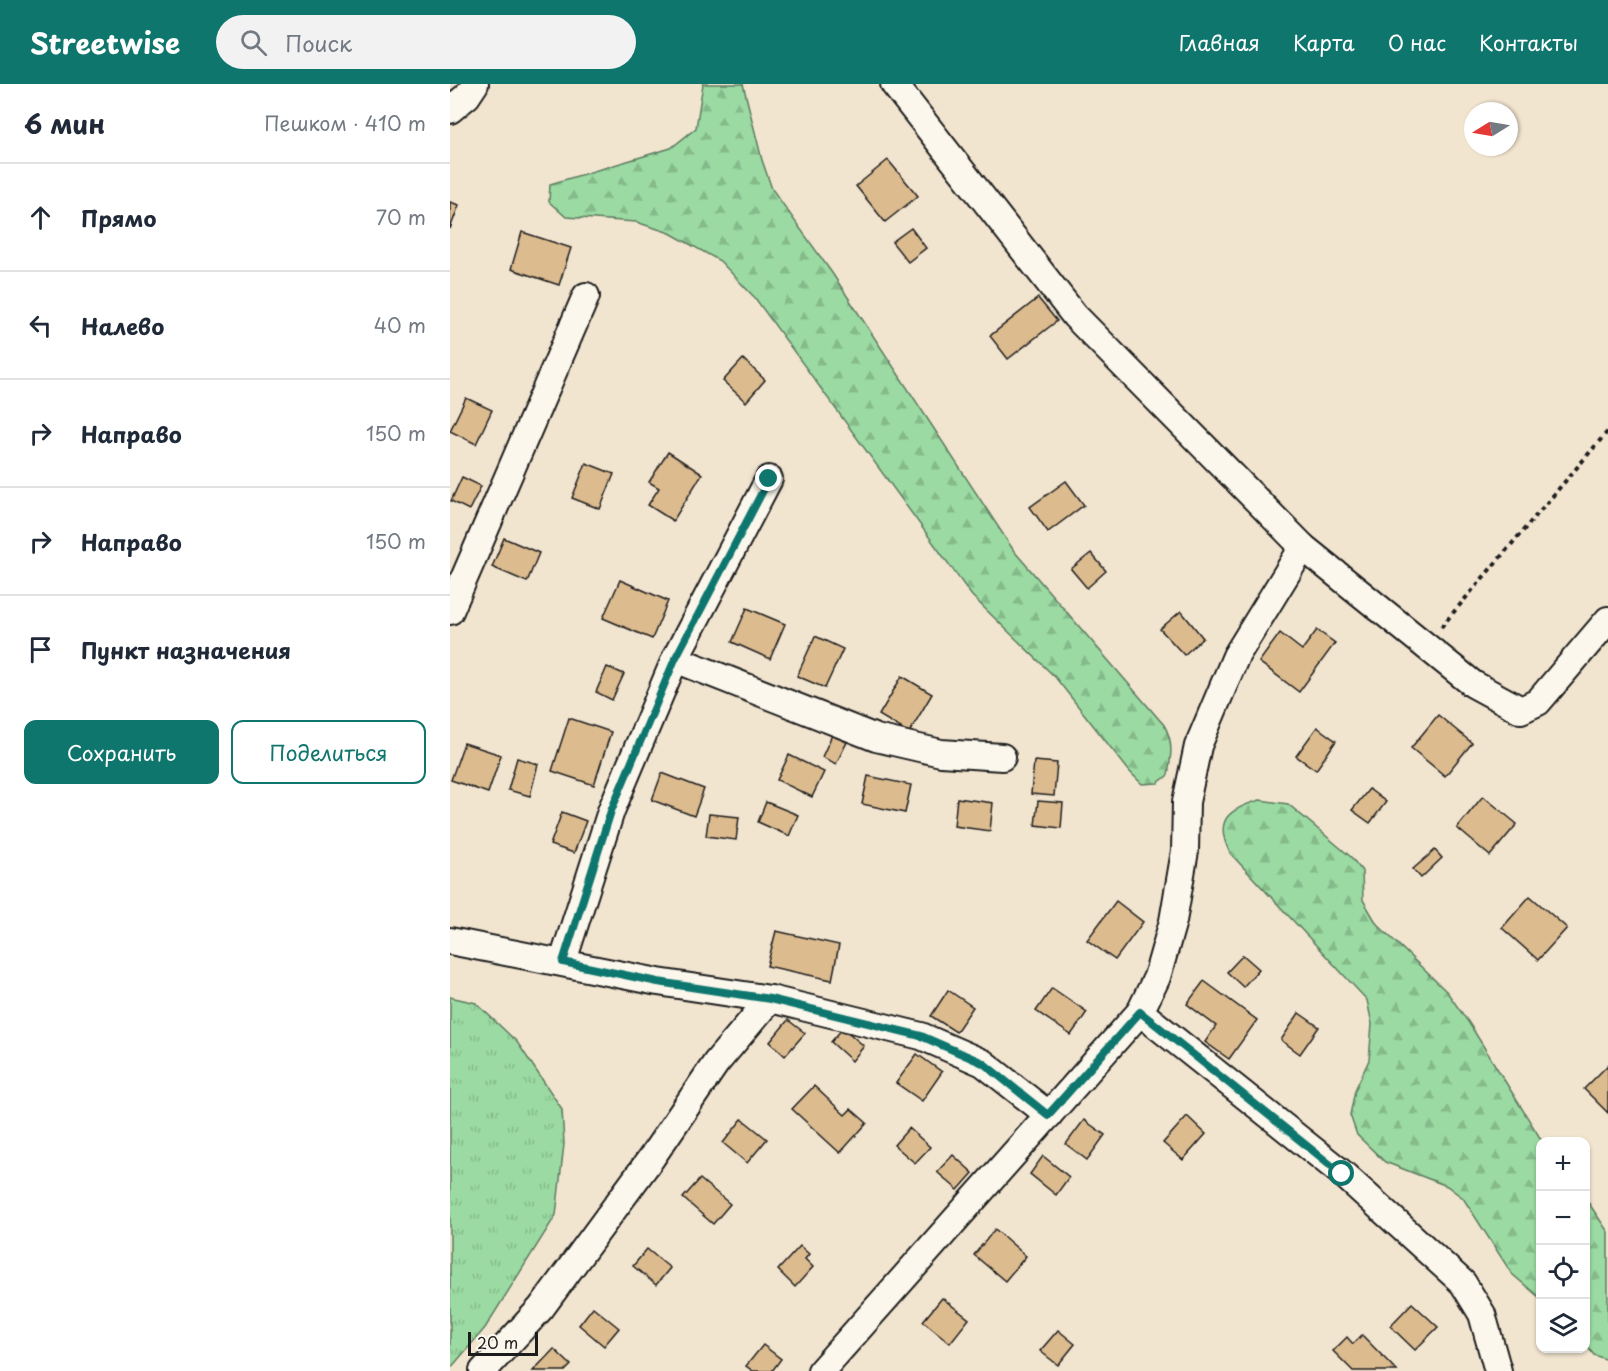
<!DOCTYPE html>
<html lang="ru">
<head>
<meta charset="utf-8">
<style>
  body { margin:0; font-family:"Playpen Sans",sans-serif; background:#f2f2f3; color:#1f2937 }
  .controls { position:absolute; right:18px; bottom:18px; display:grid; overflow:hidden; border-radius:12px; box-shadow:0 2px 4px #0004 }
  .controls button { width:54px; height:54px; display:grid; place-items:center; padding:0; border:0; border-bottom:2px solid #e0e1e3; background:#fff; color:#1f2937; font:30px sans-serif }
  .compass { position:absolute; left:1014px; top:18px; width:54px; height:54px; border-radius:50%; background:#fff; box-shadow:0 2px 4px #0004; rotate:259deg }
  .scale { position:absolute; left:18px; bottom:15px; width:70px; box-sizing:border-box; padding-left:6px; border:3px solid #1c1c1c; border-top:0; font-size:16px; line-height:21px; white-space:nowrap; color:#1c1c1c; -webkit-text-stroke:4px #fbf7ec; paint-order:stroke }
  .stop { position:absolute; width:18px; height:18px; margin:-14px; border:4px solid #0f766e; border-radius:50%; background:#fff }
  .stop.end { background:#0f766e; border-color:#fff; box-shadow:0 2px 6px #0008 }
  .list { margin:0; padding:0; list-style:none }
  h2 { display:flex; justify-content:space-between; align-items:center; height:78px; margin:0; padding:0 24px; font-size:26px }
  h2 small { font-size:20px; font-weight:400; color:#747a83 }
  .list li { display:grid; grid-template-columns:39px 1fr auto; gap:18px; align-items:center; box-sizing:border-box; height:108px; padding:0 24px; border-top:2px solid #e0e1e3 }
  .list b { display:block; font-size:22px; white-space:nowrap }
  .list em { font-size:20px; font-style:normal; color:#747a83 }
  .actions { display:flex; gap:12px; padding:18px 24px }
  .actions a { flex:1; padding:14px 0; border:2px solid #0f766e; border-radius:12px; text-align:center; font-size:21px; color:#0f766e }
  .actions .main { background:#0f766e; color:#fff }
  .icon { flex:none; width:33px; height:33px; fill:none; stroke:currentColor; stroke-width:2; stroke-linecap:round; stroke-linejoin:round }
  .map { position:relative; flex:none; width:1158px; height:1287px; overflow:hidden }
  header { display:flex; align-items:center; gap:36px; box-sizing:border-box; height:84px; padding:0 30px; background:#0f766e; color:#fff }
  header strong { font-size:28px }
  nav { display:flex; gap:33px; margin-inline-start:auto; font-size:21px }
  .search { width:420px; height:54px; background:#f2f2f3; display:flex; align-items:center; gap:15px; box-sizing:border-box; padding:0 21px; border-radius:33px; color:#747a83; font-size:22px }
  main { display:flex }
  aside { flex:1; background:#fff }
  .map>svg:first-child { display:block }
  .grass { fill:url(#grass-tufts); stroke:#5c7b5f; stroke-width:1.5 }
  .forest { fill:url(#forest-firs); stroke:#5c7b5f; stroke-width:1.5 }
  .building { fill:#dcbb8f; stroke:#1c1c1c; stroke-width:1.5 }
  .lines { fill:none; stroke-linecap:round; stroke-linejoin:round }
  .minor-casing { stroke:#1c1c1c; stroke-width:30 }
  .path { stroke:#1c1c1c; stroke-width:4; stroke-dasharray:4.5 4.5; stroke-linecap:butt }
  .minor { stroke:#fbf7ec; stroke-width:26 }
  .route { stroke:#0f766e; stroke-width:8 }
</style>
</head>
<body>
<header>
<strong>Streetwise</strong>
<div class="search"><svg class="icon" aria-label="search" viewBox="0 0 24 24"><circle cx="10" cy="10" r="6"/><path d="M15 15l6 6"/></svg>Поиск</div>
<nav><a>Главная</a><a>Карта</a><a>О нас</a><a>Контакты</a></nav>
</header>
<main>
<aside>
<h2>6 мин<small>Пешком · 410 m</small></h2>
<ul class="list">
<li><svg class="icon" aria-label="ahead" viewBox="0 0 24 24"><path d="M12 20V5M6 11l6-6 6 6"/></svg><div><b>Прямо</b></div><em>70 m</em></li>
<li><svg class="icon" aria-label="left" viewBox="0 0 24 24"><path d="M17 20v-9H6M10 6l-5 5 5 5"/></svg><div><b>Налево</b></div><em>40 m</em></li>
<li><svg class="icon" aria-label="right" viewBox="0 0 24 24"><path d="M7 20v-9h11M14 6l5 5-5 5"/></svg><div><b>Направо</b></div><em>150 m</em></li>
<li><svg class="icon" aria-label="right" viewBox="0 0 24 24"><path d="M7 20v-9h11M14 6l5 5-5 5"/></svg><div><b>Направо</b></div><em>150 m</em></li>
<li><svg class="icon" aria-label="arrive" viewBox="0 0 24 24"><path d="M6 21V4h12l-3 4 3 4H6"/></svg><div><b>Пункт назначения</b></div></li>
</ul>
<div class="actions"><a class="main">Сохранить</a><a>Поделиться</a></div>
</aside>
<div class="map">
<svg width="1158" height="1287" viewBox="0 0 1158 1287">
  <defs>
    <pattern id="grass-tufts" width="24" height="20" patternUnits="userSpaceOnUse" patternTransform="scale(1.5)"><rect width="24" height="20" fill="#9bdaa2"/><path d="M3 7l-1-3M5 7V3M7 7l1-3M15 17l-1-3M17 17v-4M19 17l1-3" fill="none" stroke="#85ba8b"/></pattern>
    <pattern id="forest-firs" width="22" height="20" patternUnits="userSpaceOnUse" patternTransform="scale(1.5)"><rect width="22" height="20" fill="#9bdaa2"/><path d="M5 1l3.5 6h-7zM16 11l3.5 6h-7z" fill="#85ba8b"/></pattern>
  </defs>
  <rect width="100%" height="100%" fill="#f2e5d0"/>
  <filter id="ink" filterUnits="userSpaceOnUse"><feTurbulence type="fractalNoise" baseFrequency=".0167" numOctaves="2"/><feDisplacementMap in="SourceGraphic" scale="12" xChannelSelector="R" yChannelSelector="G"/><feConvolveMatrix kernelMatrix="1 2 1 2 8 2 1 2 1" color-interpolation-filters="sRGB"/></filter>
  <g filter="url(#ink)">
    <path class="grass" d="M 0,913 L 26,919 L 67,958 L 112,1025 L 114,1060 L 106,1131 L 35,1244 L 0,1285 Z"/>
    <g class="forest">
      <path d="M 253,0 L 293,0 L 312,76 L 322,105 L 382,189 L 564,467 L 714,641 C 724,658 721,672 718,691 L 708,699 L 692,700 L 680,688 L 605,593 L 522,512 L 305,214 L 270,177 L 220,149 L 186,138 L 116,133 L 99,118 L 100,100 L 221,64 L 246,44 Z"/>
      <path d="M 810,716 L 838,720 L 901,773 L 912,787 L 913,816 L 927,840 L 997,908 L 1019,939 L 1092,1057 L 1090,1214 L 1062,1190 L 1013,1114 L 997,1102 L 935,1078 L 907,1051 L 900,1031 L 905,1006 L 919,976 L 922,940 L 917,916 L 780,769 C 763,736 779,725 810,716 Z"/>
      <path d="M 1136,1115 L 1158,1148 L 1158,1276 L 1144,1271 L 1136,1261 Z"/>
    </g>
    <g class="building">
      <path d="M 438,76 L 468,112 L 435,138 L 406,102 Z"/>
      <path d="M 0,118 L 9,121 L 0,145 Z"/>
      <path d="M 461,144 L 476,164 L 458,178 L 442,158 Z"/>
      <path d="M 72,148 L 121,164 L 109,201 L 61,185 Z"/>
      <path d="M 588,214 L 607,237 L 558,275 L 540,252 Z"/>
      <path d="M 293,275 L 315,296 L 296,318 L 273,297 Z"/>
      <path d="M 16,314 L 42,326 L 26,360 L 0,347 Z"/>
      <path d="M 218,368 L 252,390 L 223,437 L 198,421 L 209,404 L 199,398 Z"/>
      <path d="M 136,379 L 164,390 L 150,425 L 122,414 Z"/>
      <path d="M 12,393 L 31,402 L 19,426 L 1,417 Z"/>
      <path d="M 616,397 L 634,421 L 598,448 L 580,423 Z"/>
      <path d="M 54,454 L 89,469 L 77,498 L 42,483 Z"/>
      <path d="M 641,469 L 656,487 L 637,504 L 621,485 Z"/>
      <path d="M 170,496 L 218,517 L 202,555 L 153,534 Z"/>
      <path d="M 297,524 L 335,540 L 320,575 L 282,558 Z"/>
      <path d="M 731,527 L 753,554 L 734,571 L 710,545 Z"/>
      <path d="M 867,546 L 885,559 L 849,608 L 809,578 L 830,549 L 852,566 Z"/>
      <path d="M 365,552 L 393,565 L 375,604 L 347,592 Z"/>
      <path d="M 157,583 L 174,590 L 162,616 L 146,608 Z"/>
      <path d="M 452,592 L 482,610 L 459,649 L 429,631 Z"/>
      <path d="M 988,631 L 1022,659 L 995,692 L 961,664 Z"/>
      <path d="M 119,634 L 161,648 L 144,701 L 102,687 Z"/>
      <path d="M 867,643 L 886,657 L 866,686 L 846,672 Z"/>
      <path d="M 382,651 L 397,658 L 386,680 L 372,673 Z"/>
      <path d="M 14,659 L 51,671 L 38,709 L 1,696 Z"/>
      <path d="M 339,671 L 374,688 L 362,713 L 327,696 Z"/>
      <path d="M 67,674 L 88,680 L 80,712 L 58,706 Z"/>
      <path d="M 584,677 L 607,679 L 604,712 L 581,710 Z"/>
      <path d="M 212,689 L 254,705 L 244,732 L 202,716 Z"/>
      <path d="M 418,692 L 461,701 L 455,729 L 412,720 Z"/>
      <path d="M 919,705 L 936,718 L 920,739 L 902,726 Z"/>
      <path d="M 1033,712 L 1067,740 L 1040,772 L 1007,744 Z"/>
      <path d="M 507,714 L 543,719 L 540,747 L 504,742 Z"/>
      <path d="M 588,717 L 613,719 L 611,744 L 585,741 Z"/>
      <path d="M 316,718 L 348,731 L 339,752 L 308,738 Z"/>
      <path d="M 112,728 L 136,737 L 124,769 L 100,761 Z"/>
      <path d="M 259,730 L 289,733 L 286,756 L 256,752 Z"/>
      <path d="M 985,766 L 992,774 L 971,794 L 963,785 Z"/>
      <path d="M 1080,812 L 1117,844 L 1088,876 L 1052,844 Z"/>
      <path d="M 666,817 L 693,838 L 665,876 L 637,856 Z"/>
      <path d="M 326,847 L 389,861 L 382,896 L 317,882 Z"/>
      <path d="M 793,871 L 809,885 L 793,903 L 777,888 Z"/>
      <path d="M 754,897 L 807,936 L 779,975 L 755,958 L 766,942 L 737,920 Z"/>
      <path d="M 602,904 L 637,928 L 621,951 L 586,927 Z"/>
      <path d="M 498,906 L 523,923 L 506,948 L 481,932 Z"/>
      <path d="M 849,929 L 869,943 L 850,970 L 831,956 Z"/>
      <path d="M 338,936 L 355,949 L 335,972 L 320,958 Z"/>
      <path d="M 393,944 L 414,962 L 402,977 L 381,958 Z"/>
      <path d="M 467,970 L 492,988 L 472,1017 L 446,999 Z"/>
      <path d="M 1158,981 L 1158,1029 L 1134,1005 Z"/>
      <path d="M 364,1002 L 395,1031 L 401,1025 L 417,1039 L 390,1069 L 342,1025 Z"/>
      <path d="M 737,1032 L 756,1050 L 733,1076 L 713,1059 Z"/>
      <path d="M 292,1035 L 317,1055 L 297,1079 L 273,1059 Z"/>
      <path d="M 634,1036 L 655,1051 L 637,1076 L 616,1060 Z"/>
      <path d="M 459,1044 L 480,1063 L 465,1079 L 444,1061 Z"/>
      <path d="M 503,1071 L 523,1089 L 508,1106 L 487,1088 Z"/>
      <path d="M 593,1072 L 619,1093 L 606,1111 L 580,1090 Z"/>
      <path d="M 250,1095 L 280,1120 L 263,1140 L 233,1114 Z"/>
      <path d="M 545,1145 L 576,1172 L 555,1197 L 524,1171 Z"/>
      <path d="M 350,1162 L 359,1170 L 355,1175 L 363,1183 L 345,1203 L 328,1186 Z"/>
      <path d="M 197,1165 L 220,1184 L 206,1201 L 183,1182 Z"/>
      <path d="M 492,1214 L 519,1235 L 500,1259 L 473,1237 Z"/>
      <path d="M 962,1219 L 988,1243 L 965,1266 L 940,1242 Z"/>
      <path d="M 143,1223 L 169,1244 L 154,1262 L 129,1241 Z"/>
      <path d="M 608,1246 L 625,1260 L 608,1281 L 590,1267 Z"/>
      <path d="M 912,1251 L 947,1287 L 903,1287 L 883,1267 L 897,1253 L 903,1260 Z"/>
      <path d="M 313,1261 L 331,1275 L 322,1287 L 303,1287 L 296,1282 Z"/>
      <path d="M 104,1265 L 121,1281 L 115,1287 L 83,1287 Z"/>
    </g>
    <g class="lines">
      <defs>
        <g id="minor">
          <path d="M 444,0 L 625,232 L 853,463 L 1023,600 L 1071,626 L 1088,618 L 1158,536"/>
          <path d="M 0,26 L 17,12 L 25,0"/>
          <path d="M 0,527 L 136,212"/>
          <path d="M 225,575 L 426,654 L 491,669 L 552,673"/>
          <path d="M 0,857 L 208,898 L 320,915 L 471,952 L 533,979 L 599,1031"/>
          <path d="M 113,877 L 161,727 L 225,575 L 319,395"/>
          <path d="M 690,928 L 893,1090 L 1013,1199 L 1032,1230 L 1048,1287"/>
          <path d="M 33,1287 L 91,1224 L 202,1073 L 266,979 L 320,915"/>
          <path d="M 371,1287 L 690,928 L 707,893 L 723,837 L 735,767 L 736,718 L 748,662 L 786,572 L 853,463"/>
        </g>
      </defs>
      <use href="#minor" class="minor-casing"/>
      <path class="path" d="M 991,543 L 1158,347"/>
      <use href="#minor" class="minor"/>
    </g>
  </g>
  <g class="lines" filter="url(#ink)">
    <path class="route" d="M 319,395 L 225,575 L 161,727 L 113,878 L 208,898 L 320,915 L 471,952 L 533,979 L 598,1031 L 690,928 L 892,1090"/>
  </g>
</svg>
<div class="controls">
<button>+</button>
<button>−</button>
<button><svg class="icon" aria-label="locate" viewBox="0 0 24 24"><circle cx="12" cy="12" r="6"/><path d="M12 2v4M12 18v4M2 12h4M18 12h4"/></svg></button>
<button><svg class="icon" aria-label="layers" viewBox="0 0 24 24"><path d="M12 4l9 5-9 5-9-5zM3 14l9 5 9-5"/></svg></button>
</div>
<svg class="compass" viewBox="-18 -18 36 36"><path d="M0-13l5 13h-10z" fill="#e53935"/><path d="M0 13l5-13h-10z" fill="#747a83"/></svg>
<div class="scale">20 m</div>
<div class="stop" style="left:892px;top:1090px"></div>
<div class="stop end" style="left:319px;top:395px"></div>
</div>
</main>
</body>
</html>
